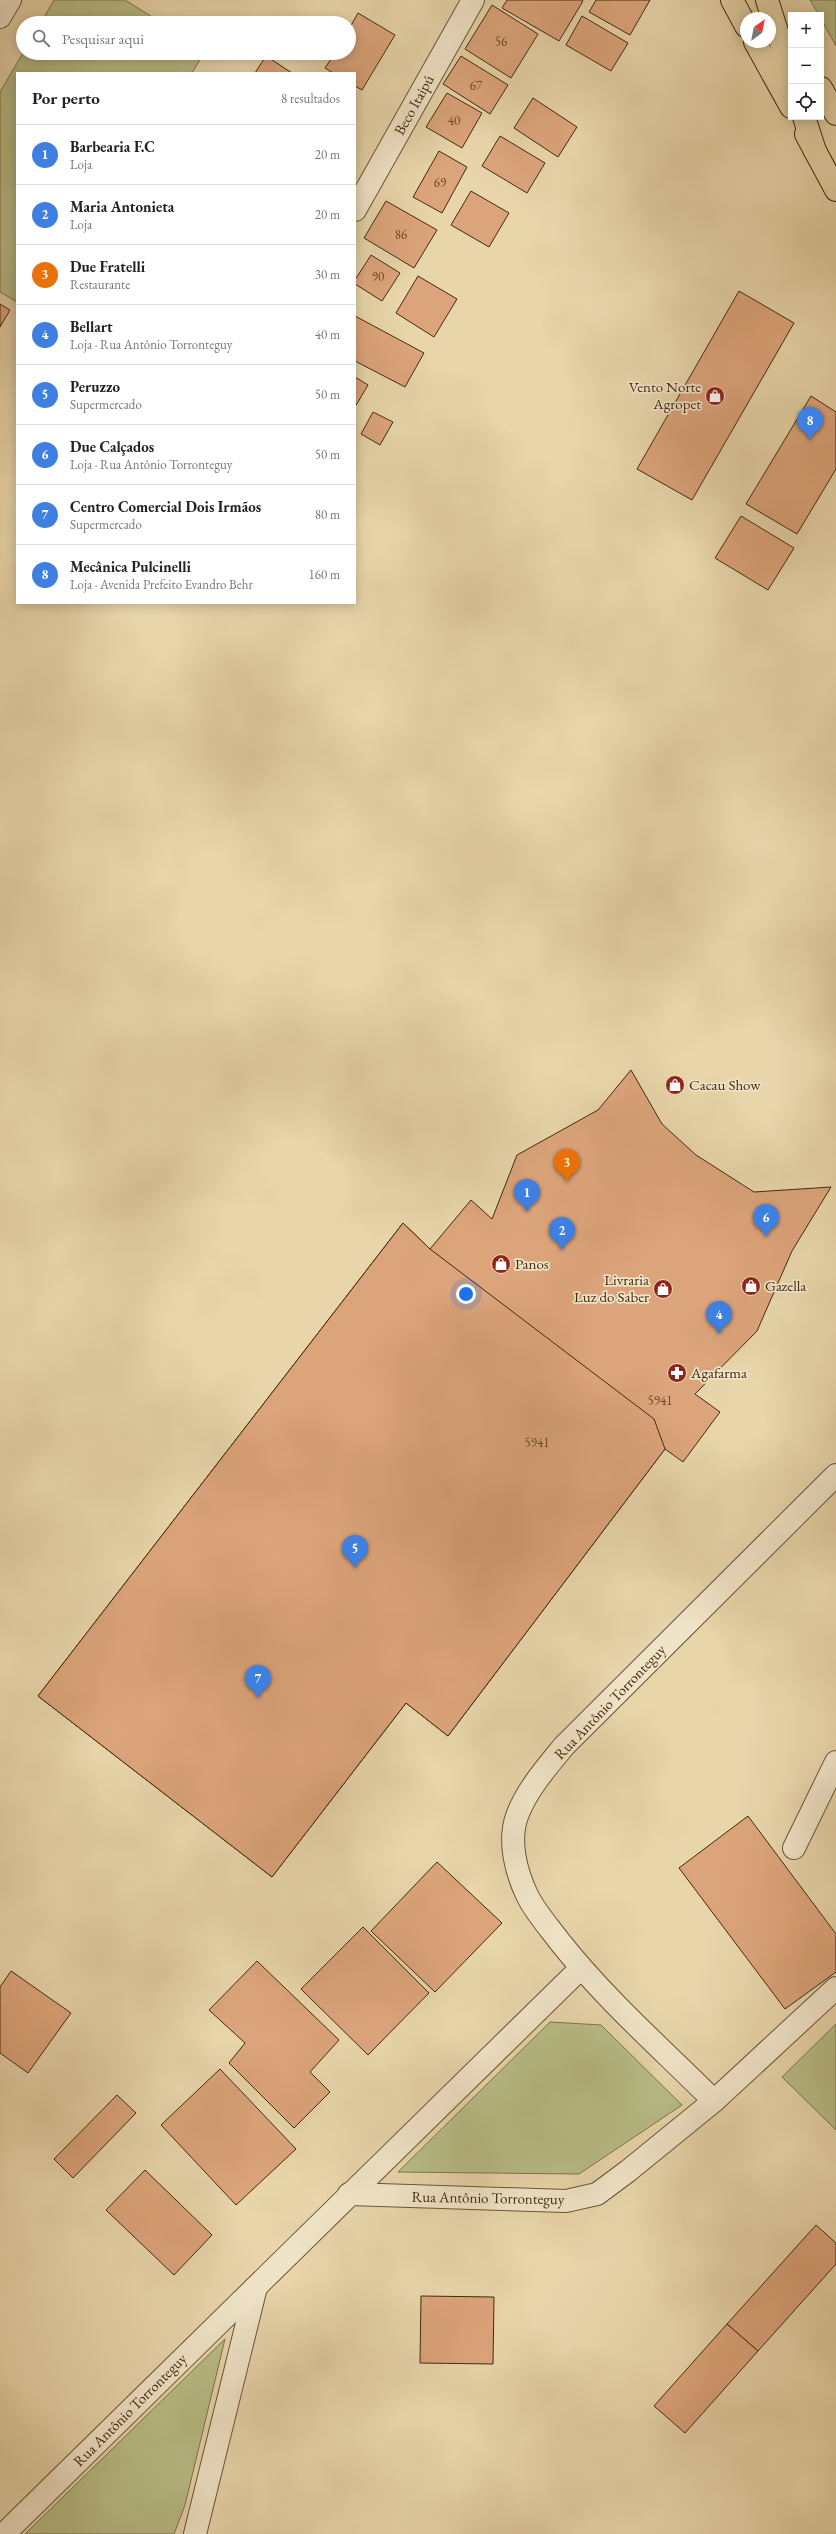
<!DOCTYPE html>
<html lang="pt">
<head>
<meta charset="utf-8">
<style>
  body { margin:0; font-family:"EB Garamond",serif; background:#f6f6f6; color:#222 }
  .controls { position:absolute; right:12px; top:12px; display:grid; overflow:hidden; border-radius:0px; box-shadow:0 2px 10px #0003 }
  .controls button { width:36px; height:36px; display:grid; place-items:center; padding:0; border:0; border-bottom:1px solid #e0e0e0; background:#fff; color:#222; font:20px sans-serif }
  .compass { position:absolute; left:740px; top:12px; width:36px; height:36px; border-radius:50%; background:#fff; box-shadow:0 2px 10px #0003; rotate:32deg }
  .you { position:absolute; left:466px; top:1294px; width:14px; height:14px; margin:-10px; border:3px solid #fff; border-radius:50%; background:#1a73e8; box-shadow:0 0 0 6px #1a73e833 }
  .badge { display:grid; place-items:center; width:26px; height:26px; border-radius:50%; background:#0f766e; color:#fff; font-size:13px; font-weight:700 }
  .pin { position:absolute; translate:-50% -33px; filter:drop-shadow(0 1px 2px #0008) }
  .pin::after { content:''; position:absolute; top:21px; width:14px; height:12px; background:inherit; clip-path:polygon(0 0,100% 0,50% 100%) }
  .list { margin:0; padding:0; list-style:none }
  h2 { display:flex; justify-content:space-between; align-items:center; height:52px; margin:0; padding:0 16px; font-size:17px }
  h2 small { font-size:13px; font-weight:400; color:#767676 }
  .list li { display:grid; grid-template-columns:26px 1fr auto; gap:12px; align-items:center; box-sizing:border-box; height:60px; padding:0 16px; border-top:1px solid #e0e0e0 }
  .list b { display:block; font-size:15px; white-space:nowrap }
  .list p { margin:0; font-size:13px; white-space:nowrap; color:#767676 }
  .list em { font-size:13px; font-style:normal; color:#767676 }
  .icon { flex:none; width:22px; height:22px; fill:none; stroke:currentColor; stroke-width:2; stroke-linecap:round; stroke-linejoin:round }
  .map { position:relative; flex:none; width:836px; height:2534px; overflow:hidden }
  .search { position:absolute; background:#fff; box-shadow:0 2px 10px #0003; left:16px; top:16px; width:340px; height:44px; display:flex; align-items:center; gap:10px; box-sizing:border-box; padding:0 14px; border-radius:22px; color:#767676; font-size:15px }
  .panel { position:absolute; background:#fff; box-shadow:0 2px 10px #0003; left:16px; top:72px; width:340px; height:532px; border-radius:0px }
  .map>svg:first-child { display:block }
  .green { fill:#b8bd87; stroke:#7e744a }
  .building { fill:#dca47b; stroke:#432a0e }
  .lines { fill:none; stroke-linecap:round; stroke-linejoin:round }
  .minor-casing { stroke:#6c5535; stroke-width:24 }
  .major-casing { stroke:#432a0e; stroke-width:24 }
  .highway-casing { stroke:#432a0e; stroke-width:24 }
  .minor { stroke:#f0e4c8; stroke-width:22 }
  .major { stroke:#e8d5aa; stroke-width:22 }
  .highway { stroke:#e8d5aa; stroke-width:22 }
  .labels { text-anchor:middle; stroke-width:3.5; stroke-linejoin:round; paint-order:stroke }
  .number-label { font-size:13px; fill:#694829 }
  .street-label { font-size:15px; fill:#432a0e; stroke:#f0e4c8 }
  .poi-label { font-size:15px; fill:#432a0e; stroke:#f0e4c8; text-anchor:start }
</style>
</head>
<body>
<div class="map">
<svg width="836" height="2534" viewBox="0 0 836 2534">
  <rect width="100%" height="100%" fill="#e8d5aa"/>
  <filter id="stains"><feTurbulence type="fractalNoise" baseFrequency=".005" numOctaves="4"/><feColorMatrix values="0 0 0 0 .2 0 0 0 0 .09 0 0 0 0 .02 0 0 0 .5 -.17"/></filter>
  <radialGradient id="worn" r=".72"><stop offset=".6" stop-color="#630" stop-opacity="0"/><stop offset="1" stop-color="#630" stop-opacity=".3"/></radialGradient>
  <g class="green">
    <path d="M 54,0 L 125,0 L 162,23 L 41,23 Z"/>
    <path d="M 810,0 L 836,0 L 836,46 L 821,19 L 821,15 L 819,15 Z"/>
    <path d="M 23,53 L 204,53 L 192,73 L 17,73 L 17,302 L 0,292 L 0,92 Z"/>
    <path d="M 550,2022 L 601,2025 L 682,2105 L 579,2174 L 398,2172 Z"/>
    <path d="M 836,2024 L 836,2130 L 782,2077 Z"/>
    <path d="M 225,2339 L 185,2505 L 174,2534 L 25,2534 Z"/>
  </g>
  <g class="building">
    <path d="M 507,0 L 582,0 L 583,1 L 559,41 L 502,8 Z"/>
    <path d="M 596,0 L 650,0 L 630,35 L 589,12 Z"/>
    <path d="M 492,5 L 538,34 L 511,78 L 465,49 Z"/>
    <path d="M 358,13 L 395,35 L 362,90 L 355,86 L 355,73 L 333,73 L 325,68 L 335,53 L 349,53 L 349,29 Z"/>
    <path d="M 582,16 L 628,43 L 611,71 L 566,45 Z"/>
    <path d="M 266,56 L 292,73 L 255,73 Z"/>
    <path d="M 461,56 L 508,85 L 490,114 L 443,84 Z"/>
    <path d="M 447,93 L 482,113 L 462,148 L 426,127 Z"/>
    <path d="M 533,98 L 577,127 L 558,157 L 514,128 Z"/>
    <path d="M 500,136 L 545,163 L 527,193 L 482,166 Z"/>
    <path d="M 439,151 L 467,167 L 442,213 L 413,197 Z"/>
    <path d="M 471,191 L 509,213 L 489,247 L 451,225 Z"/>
    <path d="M 386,201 L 437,230 L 414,268 L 364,238 Z"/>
    <path d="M 371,255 L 400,273 L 382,301 L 355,284 L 355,280 Z"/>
    <path d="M 418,276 L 457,299 L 434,337 L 396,313 Z"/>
    <path d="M 739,291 L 794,323 L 692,500 L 637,469 Z"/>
    <path d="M 0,304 L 10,310 L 0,327 Z"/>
    <path d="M 355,316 L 424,353 L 405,387 L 355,361 Z"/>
    <path d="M 355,377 L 368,385 L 355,407 Z"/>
    <path d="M 811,396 L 836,412 L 836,469 L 797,534 L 746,504 Z"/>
    <path d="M 373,412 L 393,422 L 380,445 L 361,434 Z"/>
    <path d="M 741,516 L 794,548 L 768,590 L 715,558 Z"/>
    <path d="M 631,1070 L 662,1124 L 696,1155 L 754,1192 L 831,1187 L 792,1251 L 757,1331 L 695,1394 L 720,1412 L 683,1462 L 665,1449 L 448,1736 L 406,1703 L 272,1877 L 38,1696 L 403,1223 L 430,1249 L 471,1200 L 492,1219 L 517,1155 L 598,1110 Z"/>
    <path d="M 403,1223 L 430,1249 L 654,1419 L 665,1449 L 448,1736 L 406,1703 L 272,1877 L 38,1696 Z"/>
    <path d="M 748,1816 L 836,1934 L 836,1972 L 785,2009 L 679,1868 Z"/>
    <path d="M 437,1862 L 502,1923 L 435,1992 L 371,1931 Z"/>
    <path d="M 363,1927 L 429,1993 L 368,2055 L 301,1989 Z"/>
    <path d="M 257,1961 L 339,2040 L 310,2072 L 330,2092 L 294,2128 L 229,2063 L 245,2043 L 209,2010 Z"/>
    <path d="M 11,1971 L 71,2013 L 28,2073 L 0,2053 L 0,1987 Z"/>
    <path d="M 220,2069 L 296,2149 L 236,2205 L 161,2125 Z"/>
    <path d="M 117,2095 L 136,2113 L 73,2178 L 54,2159 Z"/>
    <path d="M 145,2170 L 212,2235 L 174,2275 L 106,2210 Z"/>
    <path d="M 816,2225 L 836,2243 L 836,2264 L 758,2351 L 727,2324 Z"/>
    <path d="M 421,2296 L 494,2297 L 493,2364 L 420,2363 Z"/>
    <path d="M 727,2324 L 758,2351 L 685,2433 L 654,2406 Z"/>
  </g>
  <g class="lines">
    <defs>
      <g id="minor">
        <path d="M 0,17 L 10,0"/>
        <path d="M 355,210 L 473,0"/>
        <path d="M 794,1848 L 836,1762"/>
        <path d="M 714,2101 C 662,2049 606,2000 560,1942 C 549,1927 535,1912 527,1895 C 516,1872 508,1841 517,1816 C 527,1789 547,1767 564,1746 L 836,1475"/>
        <path d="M 349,2194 L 566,2201 L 597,2194 L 628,2171 L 714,2101 L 836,1988"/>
        <path d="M 4,2534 L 580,1969"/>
        <path d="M 195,2534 L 256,2287"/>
      </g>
      <g id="major">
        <path d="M 732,0 L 746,26"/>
        <path d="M 755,42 L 791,107"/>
        <path d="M 806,134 L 836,190"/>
      </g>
      <g id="highway">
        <path d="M 767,0 L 791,75"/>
        <path d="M 821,88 L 836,114"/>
        <path d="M 804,117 L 815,151"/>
      </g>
    </defs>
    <use href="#minor" class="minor-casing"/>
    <use href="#major" class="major-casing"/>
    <use href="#highway" class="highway-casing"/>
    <use href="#minor" class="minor"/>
    <use href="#major" class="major"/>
    <use href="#highway" class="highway"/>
  </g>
  <defs>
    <symbol id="shop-disc" viewBox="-11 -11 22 22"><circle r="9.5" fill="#8f2418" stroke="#f0e4c8"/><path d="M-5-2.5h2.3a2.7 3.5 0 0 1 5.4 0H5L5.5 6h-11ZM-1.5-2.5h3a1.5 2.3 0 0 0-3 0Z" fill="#fff"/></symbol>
    <symbol id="pharmacy-disc" viewBox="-11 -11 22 22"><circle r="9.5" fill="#8f2418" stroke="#f0e4c8"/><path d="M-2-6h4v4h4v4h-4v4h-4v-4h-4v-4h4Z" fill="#fff"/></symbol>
  </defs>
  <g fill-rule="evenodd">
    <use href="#shop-disc" x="704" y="385" width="22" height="22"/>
    <use href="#shop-disc" x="664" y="1074" width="22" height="22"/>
    <use href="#shop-disc" x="490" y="1253" width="22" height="22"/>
    <use href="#shop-disc" x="740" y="1275" width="22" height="22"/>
    <use href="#shop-disc" x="652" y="1278" width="22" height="22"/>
    <use href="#pharmacy-disc" x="666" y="1362" width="22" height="22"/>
  </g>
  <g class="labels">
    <g class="number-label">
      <text x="501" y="46">56</text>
      <text x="476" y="90">67</text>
      <text x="454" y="125">40</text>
      <text x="440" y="187">69</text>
      <text x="401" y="239">86</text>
      <text x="378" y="281">90</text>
      <text x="660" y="1405">5941</text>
      <text x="537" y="1447">5941</text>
    </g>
    <g class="street-label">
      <text transform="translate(414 105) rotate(-61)" y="5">Beco Itaipú</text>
      <text transform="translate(610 1702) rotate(-46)" y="5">Rua Antônio Torronteguy</text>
      <text transform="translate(488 2198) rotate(1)" y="5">Rua Antônio Torronteguy</text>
      <text transform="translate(130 2410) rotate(-45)" y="5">Rua Antônio Torronteguy</text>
    </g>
    <g class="poi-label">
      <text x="701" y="392" text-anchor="end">Vento Norte<tspan x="701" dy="17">Agropet</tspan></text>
      <text x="689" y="1090">Cacau Show</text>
      <text x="515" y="1269">Panos</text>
      <text x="649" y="1285" text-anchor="end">Livraria<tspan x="649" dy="17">Luz do Saber</tspan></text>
      <text x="765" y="1291">Gazella</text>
      <text x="691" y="1378">Agafarma</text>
    </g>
  </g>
  <rect width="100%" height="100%" filter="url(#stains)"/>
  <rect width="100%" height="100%" fill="url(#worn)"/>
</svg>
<div class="controls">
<button>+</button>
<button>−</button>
<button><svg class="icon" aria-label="locate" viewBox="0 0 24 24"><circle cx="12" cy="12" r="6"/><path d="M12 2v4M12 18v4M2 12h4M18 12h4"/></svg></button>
</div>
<svg class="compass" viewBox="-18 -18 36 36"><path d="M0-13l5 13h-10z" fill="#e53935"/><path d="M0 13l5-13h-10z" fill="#767676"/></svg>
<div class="you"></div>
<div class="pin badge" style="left:527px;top:1212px;background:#3f7fe0">1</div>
<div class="pin badge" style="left:562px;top:1250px;background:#3f7fe0">2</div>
<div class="pin badge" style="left:567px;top:1182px;background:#e8710a">3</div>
<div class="pin badge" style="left:719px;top:1334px;background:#3f7fe0">4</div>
<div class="pin badge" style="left:355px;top:1568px;background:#3f7fe0">5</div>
<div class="pin badge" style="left:766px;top:1237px;background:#3f7fe0">6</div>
<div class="pin badge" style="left:258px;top:1698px;background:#3f7fe0">7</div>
<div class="pin badge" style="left:810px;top:440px;background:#3f7fe0">8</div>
<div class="search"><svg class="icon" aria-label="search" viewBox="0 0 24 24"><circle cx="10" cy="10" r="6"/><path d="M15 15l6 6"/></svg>Pesquisar aqui</div>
<section class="panel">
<h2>Por perto<small>8 resultados</small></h2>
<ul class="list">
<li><span class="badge" style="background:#3f7fe0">1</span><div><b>Barbearia F.C</b><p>Loja</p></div><em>20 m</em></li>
<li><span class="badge" style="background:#3f7fe0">2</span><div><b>Maria Antonieta</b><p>Loja</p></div><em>20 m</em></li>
<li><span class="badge" style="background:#e8710a">3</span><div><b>Due Fratelli</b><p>Restaurante</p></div><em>30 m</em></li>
<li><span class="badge" style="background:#3f7fe0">4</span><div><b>Bellart</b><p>Loja · Rua Antônio Torronteguy</p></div><em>40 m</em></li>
<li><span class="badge" style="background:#3f7fe0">5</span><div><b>Peruzzo</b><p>Supermercado</p></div><em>50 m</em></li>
<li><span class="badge" style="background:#3f7fe0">6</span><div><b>Due Calçados</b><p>Loja · Rua Antônio Torronteguy</p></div><em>50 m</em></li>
<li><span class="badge" style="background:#3f7fe0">7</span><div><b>Centro Comercial Dois Irmãos</b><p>Supermercado</p></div><em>80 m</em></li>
<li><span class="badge" style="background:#3f7fe0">8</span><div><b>Mecânica Pulcinelli</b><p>Loja · Avenida Prefeito Evandro Behr</p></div><em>160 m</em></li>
</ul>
</section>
</div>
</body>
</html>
